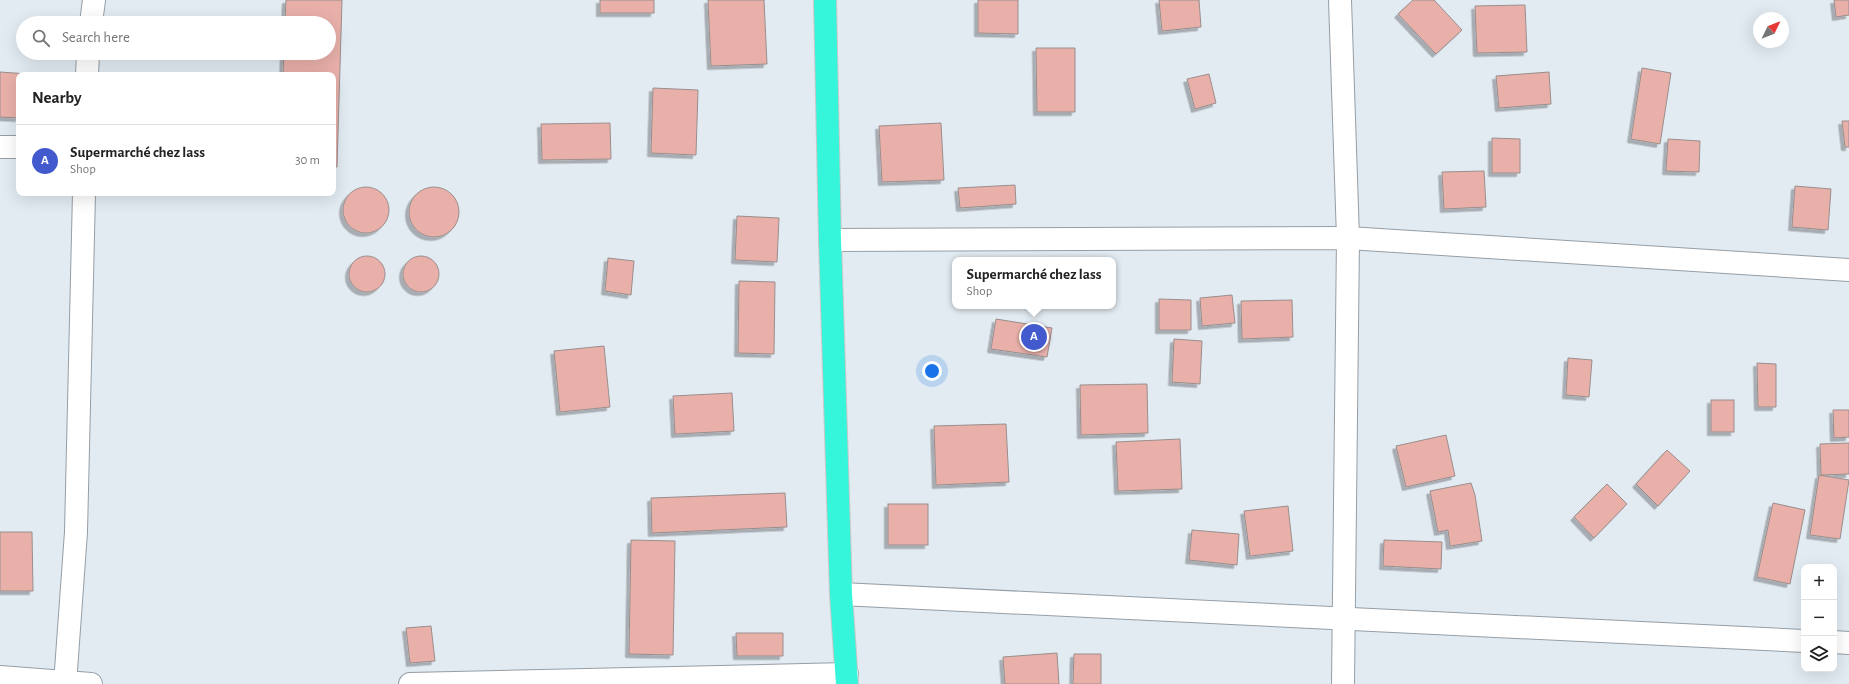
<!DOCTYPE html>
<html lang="en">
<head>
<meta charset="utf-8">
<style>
  body { margin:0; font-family:"Alegreya Sans",sans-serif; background:#f2f2f2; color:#222 }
  .controls { position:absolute; right:12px; bottom:12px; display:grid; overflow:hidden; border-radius:8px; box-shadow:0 4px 16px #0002 }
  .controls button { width:36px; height:36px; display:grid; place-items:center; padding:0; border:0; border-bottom:1px solid #e0e0e0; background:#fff; color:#222; font:20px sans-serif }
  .compass { position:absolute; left:1753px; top:12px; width:36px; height:36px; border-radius:50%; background:#fff; box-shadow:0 4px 16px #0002; rotate:47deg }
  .you { position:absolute; left:932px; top:371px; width:14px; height:14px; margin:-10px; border:3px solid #fff; border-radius:50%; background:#1a73e8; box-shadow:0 0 0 6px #1a73e833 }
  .badge { display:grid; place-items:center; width:26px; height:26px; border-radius:50%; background:#435ace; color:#fff; font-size:13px; font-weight:700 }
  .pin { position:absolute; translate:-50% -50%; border:2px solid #fff; box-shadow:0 1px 4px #0006 }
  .popup { position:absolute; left:952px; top:257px; width:164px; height:52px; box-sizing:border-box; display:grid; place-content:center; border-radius:8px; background:#fff; filter:drop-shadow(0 1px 3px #0005); font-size:13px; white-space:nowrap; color:#767676 }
  .popup b { font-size:15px; color:#222 }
  .popup::after { content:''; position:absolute; left:50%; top:100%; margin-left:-8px; border:8px solid transparent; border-top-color:#fff }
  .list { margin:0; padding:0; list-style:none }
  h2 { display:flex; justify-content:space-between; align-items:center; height:52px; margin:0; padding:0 16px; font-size:17px }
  h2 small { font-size:13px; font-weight:400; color:#767676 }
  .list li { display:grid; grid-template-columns:26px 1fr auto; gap:12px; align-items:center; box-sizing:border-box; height:72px; padding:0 16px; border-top:1px solid #e0e0e0 }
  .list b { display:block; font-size:15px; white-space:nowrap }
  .list p { margin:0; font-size:13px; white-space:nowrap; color:#767676 }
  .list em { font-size:13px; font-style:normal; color:#767676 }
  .icon { flex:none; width:22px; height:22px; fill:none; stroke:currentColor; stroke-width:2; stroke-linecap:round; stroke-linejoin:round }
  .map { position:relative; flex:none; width:1849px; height:684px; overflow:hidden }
  .search { position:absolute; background:#fff; box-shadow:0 4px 16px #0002; left:16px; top:16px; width:320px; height:44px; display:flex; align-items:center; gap:10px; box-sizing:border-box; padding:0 14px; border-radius:22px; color:#767676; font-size:15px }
  .panel { position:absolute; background:#fff; box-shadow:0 4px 16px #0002; left:16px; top:72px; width:320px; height:124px; border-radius:8px }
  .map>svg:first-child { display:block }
  .building { fill:#e8b0a9; stroke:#9a8e8d; filter:url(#shadow) }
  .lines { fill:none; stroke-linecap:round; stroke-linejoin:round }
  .street-casing { stroke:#969ea5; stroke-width:24 }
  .highway-casing { stroke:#c7c8c8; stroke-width:24 }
  .street { stroke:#fff; stroke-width:22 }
  .highway { stroke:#35f6db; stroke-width:22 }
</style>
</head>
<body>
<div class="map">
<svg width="1849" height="684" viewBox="0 0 1849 684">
  <defs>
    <filter id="shadow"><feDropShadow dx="-3.5" dy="3.5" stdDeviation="0" flood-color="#0004"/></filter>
  </defs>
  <rect width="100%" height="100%" fill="#e2ebf2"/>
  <g class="building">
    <path d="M 286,0 L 342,0 L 337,167 L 333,167 L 333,75 L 283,75 L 284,53 L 329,53 L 329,23 L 285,23 Z"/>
    <rect x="600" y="0" width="54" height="13"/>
    <path d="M 708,0 L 764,0 L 767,64 L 711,66 Z"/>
    <path d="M 978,0 L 1018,0 L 1018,34 L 978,33 Z"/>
    <path d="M 1159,0 L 1199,0 L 1201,27 L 1162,31 Z"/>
    <path d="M 1413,0 L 1434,0 L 1462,30 L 1436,54 L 1398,14 Z"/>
    <path d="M 1834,0 L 1849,0 L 1849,15 L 1836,17 Z"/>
    <path d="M 1525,5 L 1527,52 L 1477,53 L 1475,6 Z"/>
    <path d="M 1036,48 L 1075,48 L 1075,112 L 1037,112 Z"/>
    <path d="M 1642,68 L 1671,73 L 1660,144 L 1631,139 Z"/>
    <path d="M 0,72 L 42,75 L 19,75 L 19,118 L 0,117 Z"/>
    <path d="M 1549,72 L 1551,104 L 1499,108 L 1496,76 Z"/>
    <path d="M 1209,74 L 1216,103 L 1195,109 L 1187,79 Z"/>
    <path d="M 653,88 L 698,90 L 696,155 L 651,153 Z"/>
    <path d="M 1842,121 L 1849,121 L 1849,147 L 1845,147 Z"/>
    <path d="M 610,123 L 611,159 L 542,160 L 541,124 Z"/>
    <path d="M 941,123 L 944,180 L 882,182 L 879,126 Z"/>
    <path d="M 1492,138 L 1520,139 L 1520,173 L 1492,173 Z"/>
    <path d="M 1668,139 L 1700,141 L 1699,172 L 1666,171 Z"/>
    <path d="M 1484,171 L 1486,207 L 1444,209 L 1442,172 Z"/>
    <path d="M 1015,185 L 1016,204 L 960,208 L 958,188 Z"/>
    <path d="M 1795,186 L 1831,189 L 1828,230 L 1792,227 Z"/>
    <circle cx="434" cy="212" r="25"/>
    <circle cx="366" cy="210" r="23"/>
    <path d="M 737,216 L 779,218 L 777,262 L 735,260 Z"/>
    <circle cx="367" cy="274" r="18"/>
    <circle cx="421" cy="274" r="18"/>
    <path d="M 608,258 L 634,261 L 631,295 L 605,291 Z"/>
    <path d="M 739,281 L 775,282 L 774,354 L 738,353 Z"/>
    <path d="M 1232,295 L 1235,323 L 1202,326 L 1200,298 Z"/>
    <path d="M 1159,299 L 1191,300 L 1191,330 L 1159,330 Z"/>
    <path d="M 1292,300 L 1293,337 L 1242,339 L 1241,301 Z"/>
    <path d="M 996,319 L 1052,328 L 1047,357 L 991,349 Z"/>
    <path d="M 1174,339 L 1202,341 L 1200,384 L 1172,382 Z"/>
    <path d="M 604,346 L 610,407 L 560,412 L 554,351 Z"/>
    <path d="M 1568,358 L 1592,360 L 1589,397 L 1566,395 Z"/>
    <path d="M 1757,363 L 1776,364 L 1776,407 L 1758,407 Z"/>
    <path d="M 1147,384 L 1148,433 L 1081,435 L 1080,385 Z"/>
    <path d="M 732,393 L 734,431 L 675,434 L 673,396 Z"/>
    <rect x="1711" y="400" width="23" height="32"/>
    <path d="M 1833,410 L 1849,410 L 1849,437 L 1834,438 Z"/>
    <path d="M 1006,424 L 1009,482 L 936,485 L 934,426 Z"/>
    <path d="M 1446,435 L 1455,476 L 1406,487 L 1396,446 Z"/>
    <path d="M 1180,439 L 1182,489 L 1118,491 L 1116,442 Z"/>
    <path d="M 1849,443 L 1849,474 L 1821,475 L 1820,444 Z"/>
    <path d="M 1667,450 L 1690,471 L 1658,506 L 1636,484 Z"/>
    <path d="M 1819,475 L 1849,480 L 1840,539 L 1810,535 Z"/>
    <path d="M 1471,483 L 1475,495 L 1482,541 L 1450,546 L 1448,530 L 1438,532 L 1430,491 Z"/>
    <path d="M 1607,484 L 1627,504 L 1594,538 L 1574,517 Z"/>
    <path d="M 785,493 L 787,527 L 652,533 L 651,498 Z"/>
    <path d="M 1773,503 L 1805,510 L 1790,584 L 1757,577 Z"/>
    <rect x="888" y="504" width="40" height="41"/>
    <path d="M 1288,506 L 1293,551 L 1250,556 L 1244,511 Z"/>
    <path d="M 1192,530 L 1239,534 L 1237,565 L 1189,560 Z"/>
    <path d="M 0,532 L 32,532 L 33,591 L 0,591 Z"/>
    <path d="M 631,540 L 675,541 L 673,655 L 629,654 Z"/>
    <path d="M 1384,540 L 1442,542 L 1441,569 L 1383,566 Z"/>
    <path d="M 431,626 L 435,661 L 410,663 L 406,628 Z"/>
    <path d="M 736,633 L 783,633 L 783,656 L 737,656 Z"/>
    <path d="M 1057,653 L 1059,684 L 1005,684 L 1003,657 Z"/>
    <path d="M 1074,654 L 1101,654 L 1101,684 L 1073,684 Z"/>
  </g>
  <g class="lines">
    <defs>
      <g id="street">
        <path d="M 1340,0 L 1348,238 L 1343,684"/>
        <path d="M 91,23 L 94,0"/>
        <path d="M 87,75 L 88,53"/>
        <path d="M 0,147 L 19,147"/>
        <path d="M 830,240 L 1348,238 L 1849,270"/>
        <path d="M 841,594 L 1804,641"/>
        <path d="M 1834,642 L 1849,643"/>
        <path d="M 0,677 L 91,684"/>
        <path d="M 65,684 L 76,532 L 84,193"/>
        <path d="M 410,684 L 847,674"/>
      </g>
      <path id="highway" d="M 825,0 L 830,240 L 841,594 L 847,684"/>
    </defs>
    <use href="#street" class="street-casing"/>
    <use href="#highway" class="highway-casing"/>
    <use href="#street" class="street"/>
    <use href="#highway" class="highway"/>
  </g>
</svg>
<div class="controls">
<button>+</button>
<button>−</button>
<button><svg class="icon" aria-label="layers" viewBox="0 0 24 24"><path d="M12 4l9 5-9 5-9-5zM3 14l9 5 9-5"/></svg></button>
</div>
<svg class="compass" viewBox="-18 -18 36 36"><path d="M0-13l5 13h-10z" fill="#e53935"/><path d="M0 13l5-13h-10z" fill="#767676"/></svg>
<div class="you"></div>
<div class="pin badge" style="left:1034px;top:337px">A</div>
<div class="popup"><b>Supermarché chez lass</b>Shop</div>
<div class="search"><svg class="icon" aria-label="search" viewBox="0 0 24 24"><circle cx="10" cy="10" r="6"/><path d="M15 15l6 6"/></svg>Search here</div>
<section class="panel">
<h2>Nearby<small></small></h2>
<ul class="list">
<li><span class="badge">A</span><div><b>Supermarché chez lass</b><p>Shop</p></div><em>30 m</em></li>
</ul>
</section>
</div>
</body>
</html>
